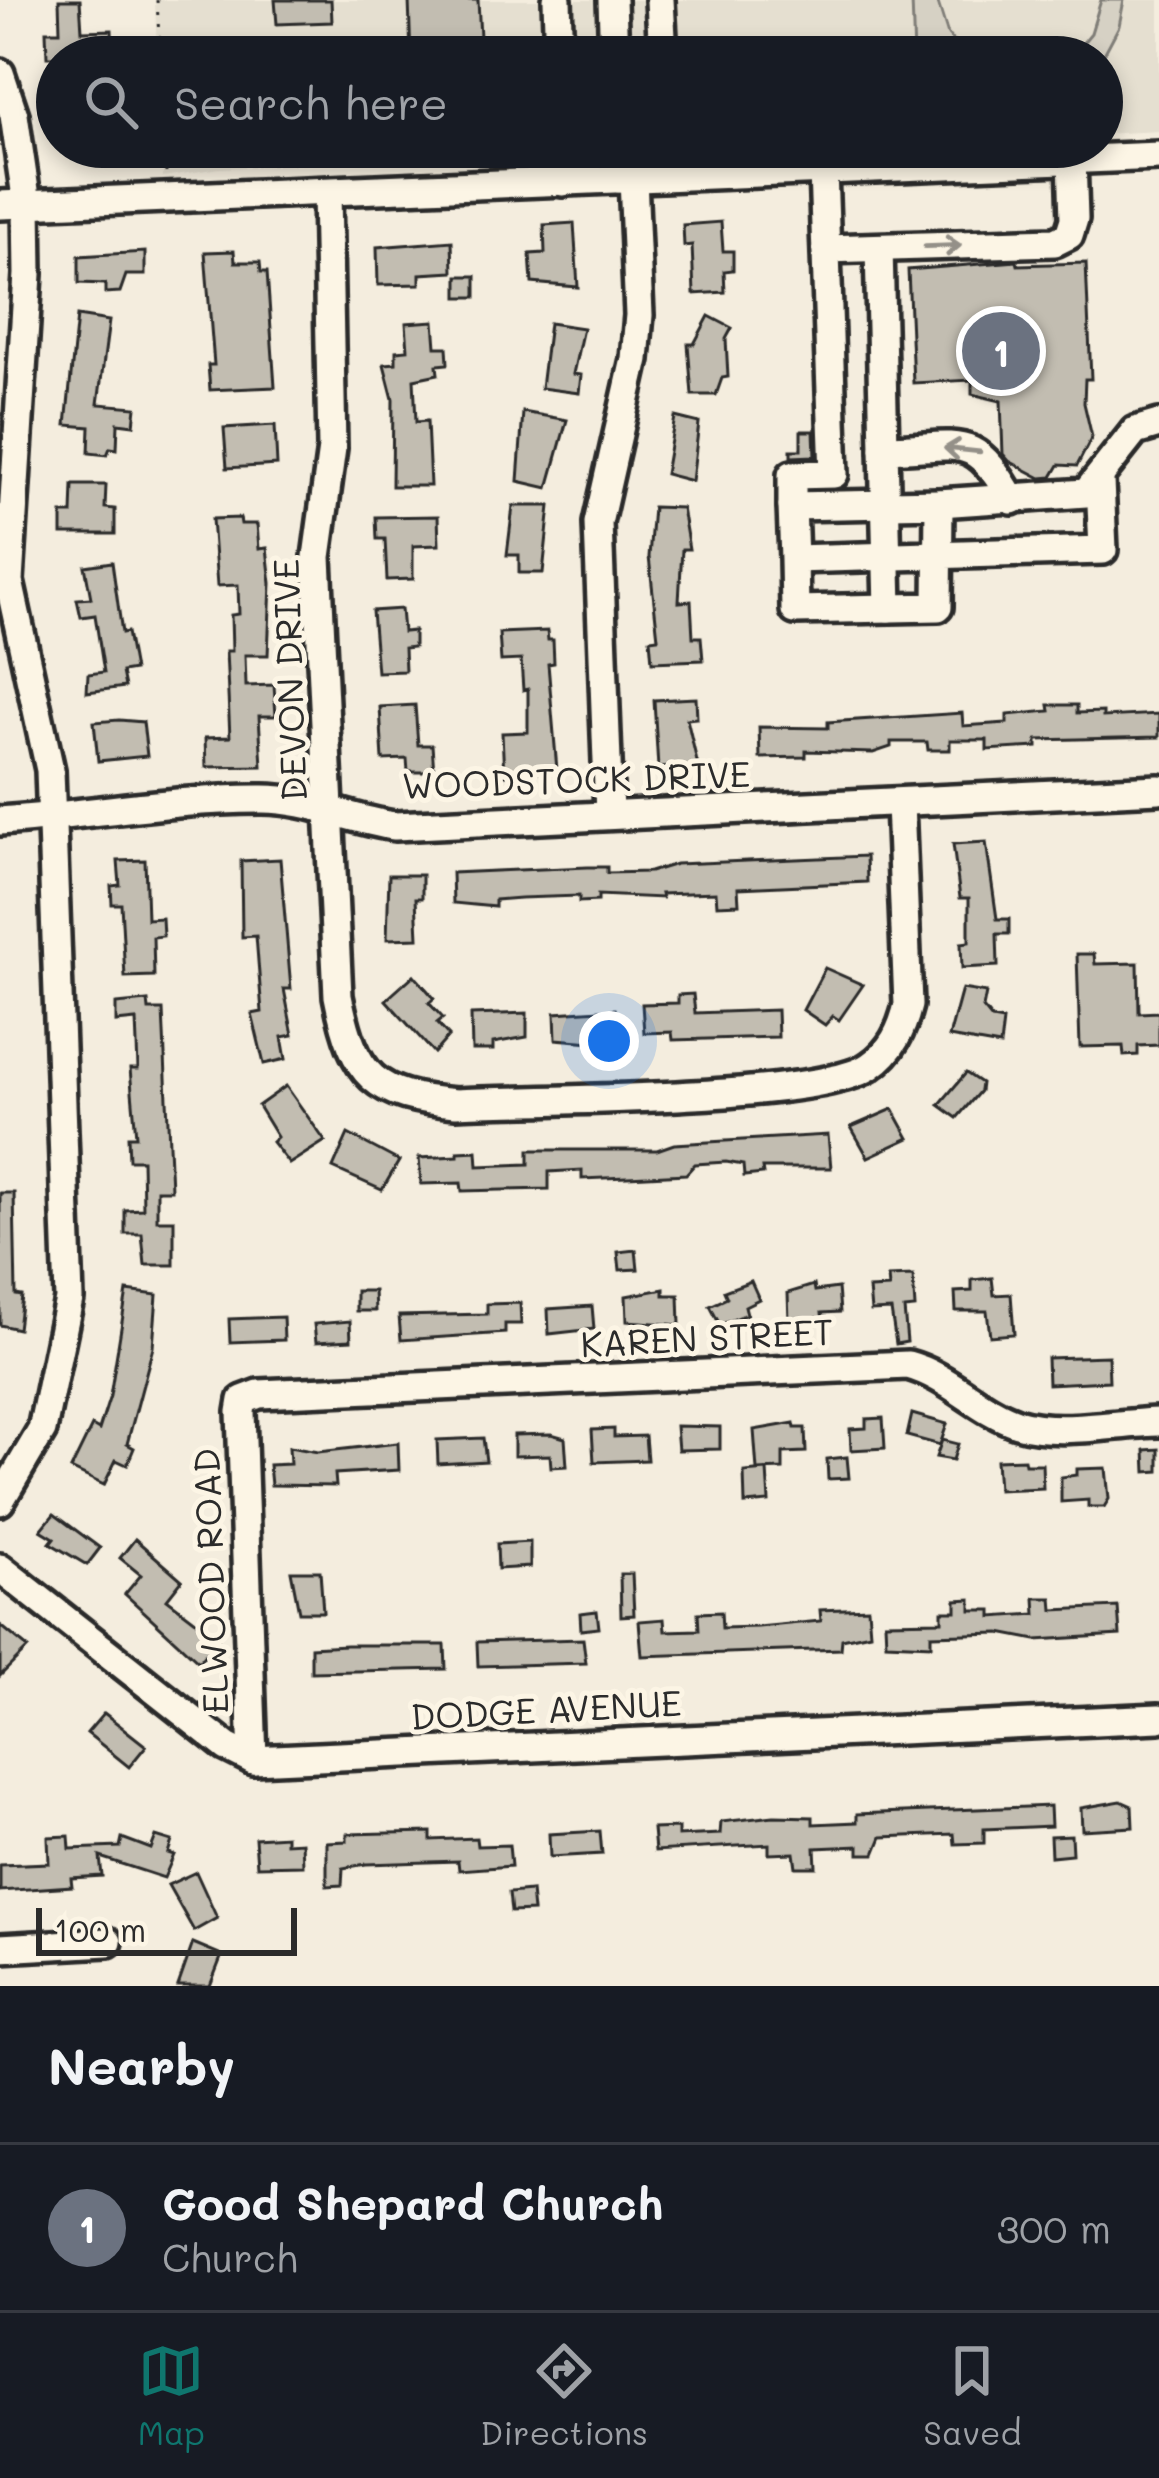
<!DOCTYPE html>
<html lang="en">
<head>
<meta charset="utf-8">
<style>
  body { margin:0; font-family:Mali,sans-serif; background:#20242c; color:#f1f3f6 }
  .scale { position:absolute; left:36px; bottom:30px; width:261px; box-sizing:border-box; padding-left:12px; border:6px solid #2b2b2b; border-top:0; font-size:33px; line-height:42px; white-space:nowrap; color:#2b2b2b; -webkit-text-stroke:9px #fcf5e5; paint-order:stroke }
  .you { position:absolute; left:609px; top:1041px; width:42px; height:42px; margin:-30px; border:9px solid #fff; border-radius:50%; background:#1a73e8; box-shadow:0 0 0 18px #1a73e833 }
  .badge { display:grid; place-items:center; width:78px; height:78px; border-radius:50%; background:#0f766e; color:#fff; font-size:39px; font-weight:700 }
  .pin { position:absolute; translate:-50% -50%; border:6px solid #fff; box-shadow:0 3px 12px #0006 }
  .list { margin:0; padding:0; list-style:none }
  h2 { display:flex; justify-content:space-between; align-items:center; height:156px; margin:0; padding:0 48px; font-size:51px }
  h2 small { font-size:39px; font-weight:400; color:#9ea1a6 }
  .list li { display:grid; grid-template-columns:78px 1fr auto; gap:36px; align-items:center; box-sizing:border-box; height:168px; padding:0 48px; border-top:3px solid #363941 }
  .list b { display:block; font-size:45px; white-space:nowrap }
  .list p { margin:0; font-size:39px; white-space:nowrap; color:#9ea1a6 }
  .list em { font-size:39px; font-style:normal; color:#9ea1a6 }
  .icon { flex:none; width:66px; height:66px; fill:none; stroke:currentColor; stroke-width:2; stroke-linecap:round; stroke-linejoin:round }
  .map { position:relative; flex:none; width:1159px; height:1986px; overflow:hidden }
  .search { position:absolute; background:#171b24; box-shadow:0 6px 18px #0003; left:36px; right:36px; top:36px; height:132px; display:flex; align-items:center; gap:30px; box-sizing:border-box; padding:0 42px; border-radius:66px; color:#9ea1a6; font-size:45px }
  .sheet { height:324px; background:#171b24 }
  nav { display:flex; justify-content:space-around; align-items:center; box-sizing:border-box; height:168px; border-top:3px solid #363941; background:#171b24; font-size:33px; color:#9ea1a6 }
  nav a { display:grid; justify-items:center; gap:6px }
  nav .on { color:#0f766e }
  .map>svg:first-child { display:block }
  .built { fill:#e5dfd0 }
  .green { fill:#d6d1c4; stroke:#807e78; stroke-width:3 }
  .building { fill:#c2bdb1; stroke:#2b2b2b; stroke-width:3 }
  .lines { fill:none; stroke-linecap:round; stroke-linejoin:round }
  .minor-casing { stroke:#2b2b2b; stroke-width:36 }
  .path { stroke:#2b2b2b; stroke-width:3; stroke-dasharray:3 9; stroke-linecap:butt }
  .minor { stroke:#fcf5e5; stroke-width:27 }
  .oneway { stroke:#949088 }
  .labels { text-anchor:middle; stroke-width:10; stroke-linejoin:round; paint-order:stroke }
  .street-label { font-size:36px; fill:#2b2b2b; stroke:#fcf5e5 }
</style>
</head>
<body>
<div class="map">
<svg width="1159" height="1986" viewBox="0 0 1159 1986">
  <rect width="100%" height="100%" fill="#f4edde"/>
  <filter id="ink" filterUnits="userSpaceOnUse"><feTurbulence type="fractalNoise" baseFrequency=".00833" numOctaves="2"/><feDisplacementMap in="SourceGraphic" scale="24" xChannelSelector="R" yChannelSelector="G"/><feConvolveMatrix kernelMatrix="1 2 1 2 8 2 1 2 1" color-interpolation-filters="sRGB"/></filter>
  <g filter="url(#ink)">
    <g class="built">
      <path d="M 155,0 L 650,0 L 653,57 L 157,57 Z"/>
      <path d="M 673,0 L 1159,0 L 1159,131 L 1102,134 L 1102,57 L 677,57 Z"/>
      <path d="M 161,147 L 676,147 L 677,150 L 219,168 L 163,177 Z"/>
    </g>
    <g class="green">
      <path d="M 912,0 L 937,0 L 948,35 L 967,57 L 914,57 Z"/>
      <path d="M 1101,0 L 1124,0 L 1119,26 L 1102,58 L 1071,57 L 1091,33 Z"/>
    </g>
    <g class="building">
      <path d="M 59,0 L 80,0 L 82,31 L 112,30 L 113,57 L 47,57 L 46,31 L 60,31 Z"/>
      <path d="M 275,0 L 331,0 L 332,22 L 277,24 Z"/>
      <path d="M 409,0 L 478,0 L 481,57 L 411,57 Z"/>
      <path d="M 721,222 L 723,251 L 733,251 L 733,270 L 724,271 L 725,292 L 694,294 L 692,245 L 684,246 L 683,225 Z"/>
      <path d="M 574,223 L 578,287 L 532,283 L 530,254 L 545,253 L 544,225 Z"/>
      <path d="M 452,241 L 453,272 L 420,274 L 420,284 L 378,285 L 377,247 Z"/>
      <path d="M 234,251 L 235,262 L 260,262 L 261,272 L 267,272 L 275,387 L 210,390 L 208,365 L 214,365 L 205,252 Z"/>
      <path d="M 145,252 L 145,275 L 126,275 L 120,292 L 105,293 L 105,284 L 79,283 L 79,256 Z"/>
      <path d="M 1017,261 L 1018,265 L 1086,263 L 1091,379 L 1085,379 L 1084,403 L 1092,437 L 1077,466 L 1059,465 L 1052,477 L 1041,478 L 1009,461 L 1003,454 L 1001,401 L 972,394 L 972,380 L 913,383 L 908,270 Z"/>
      <rect x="458" y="276" width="18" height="21"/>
      <path d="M 77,316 L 109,321 L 98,404 L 136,407 L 134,425 L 118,423 L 117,449 L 110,448 L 107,455 L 89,453 L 90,427 L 66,425 Z"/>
      <path d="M 709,316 L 732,328 L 726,339 L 728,377 L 722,378 L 716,395 L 692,395 L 688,344 L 694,344 Z"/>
      <path d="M 434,321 L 436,347 L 447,347 L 448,364 L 437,365 L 438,374 L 414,379 L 416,422 L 427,421 L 430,486 L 392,486 L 393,399 L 384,364 L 396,363 L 396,351 L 408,350 L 406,323 Z"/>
      <path d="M 549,323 L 583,328 L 573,374 L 581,375 L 579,393 L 541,388 Z"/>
      <path d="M 523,412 L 567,420 L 548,488 L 518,481 Z"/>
      <path d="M 675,417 L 699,423 L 692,481 L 665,474 Z"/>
      <path d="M 275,425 L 277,465 L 227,468 L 224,428 Z"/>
      <path d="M 801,431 L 814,431 L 815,456 L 791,457 L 791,450 L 801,450 Z"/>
      <path d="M 73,485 L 106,485 L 105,508 L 115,509 L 115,534 L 62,534 L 62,514 L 72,514 Z"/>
      <path d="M 513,506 L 550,506 L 543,573 L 519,573 L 519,555 L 507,555 Z"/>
      <path d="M 653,507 L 682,508 L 689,549 L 682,549 L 679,602 L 691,601 L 693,637 L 701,637 L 703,660 L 652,662 L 650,639 L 658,638 L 649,557 Z"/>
      <path d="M 438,516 L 439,545 L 413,546 L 413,579 L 387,580 L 385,539 L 377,539 L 376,517 Z"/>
      <path d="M 240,518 L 241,524 L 257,524 L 259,549 L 267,548 L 271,583 L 268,655 L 245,655 L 246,686 L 274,685 L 276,716 L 259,716 L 262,766 L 206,767 L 205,738 L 230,737 L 226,651 L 232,651 L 231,615 L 239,614 L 238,585 L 217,586 L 212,519 Z"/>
      <path d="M 112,562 L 122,633 L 127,632 L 134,670 L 122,672 L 125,687 L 87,692 L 88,674 L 104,672 L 95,615 L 81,617 L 77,599 L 91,598 L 85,566 Z"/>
      <path d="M 401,609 L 403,632 L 414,631 L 414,647 L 404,648 L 405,671 L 377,672 L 372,611 Z"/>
      <path d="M 547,631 L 548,640 L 553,640 L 554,663 L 548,664 L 557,770 L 504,775 L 502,733 L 528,732 L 528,689 L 523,690 L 521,660 L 501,661 L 499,633 Z"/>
      <path d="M 696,698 L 697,718 L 687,719 L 698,766 L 658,768 L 654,700 Z"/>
      <path d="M 415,705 L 418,745 L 432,745 L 434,772 L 408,772 L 407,759 L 383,760 L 380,707 Z"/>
      <path d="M 1049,705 L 1077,705 L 1077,713 L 1103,712 L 1103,717 L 1159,714 L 1159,737 L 1037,740 L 1037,747 L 987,750 L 987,740 L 950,740 L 950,750 L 928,750 L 927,742 L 891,742 L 891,747 L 873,753 L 806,751 L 806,757 L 760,758 L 759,727 L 828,728 L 828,722 L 962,713 L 963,726 L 1007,723 L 1007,715 L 1050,711 Z"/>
      <path d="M 119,720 L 143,722 L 147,756 L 98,761 L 94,722 Z"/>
      <path d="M 986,842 L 997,919 L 1009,919 L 1009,934 L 997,934 L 998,966 L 962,968 L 961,943 L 969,942 L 969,898 L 960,898 L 953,844 Z"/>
      <path d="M 866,856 L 867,882 L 738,888 L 739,904 L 717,905 L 716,892 L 661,894 L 662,898 L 598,895 L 598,901 L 579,902 L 579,896 L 520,898 L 495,900 L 495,907 L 453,903 L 452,873 L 588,867 L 607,867 L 607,873 L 650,872 L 676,864 Z"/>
      <path d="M 280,859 L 291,989 L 284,989 L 293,1035 L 282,1037 L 286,1059 L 264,1064 L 252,1014 L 262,1012 L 256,936 L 242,937 L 241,861 Z"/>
      <path d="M 145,860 L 147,919 L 162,918 L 163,936 L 153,937 L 154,976 L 125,977 L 121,904 L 112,904 L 111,886 L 120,885 L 118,861 Z"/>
      <path d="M 389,875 L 422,875 L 422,898 L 416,898 L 418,938 L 387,939 Z"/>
      <path d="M 1077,954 L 1094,954 L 1095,964 L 1138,963 L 1139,1013 L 1159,1012 L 1159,1045 L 1138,1046 L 1138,1055 L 1124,1056 L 1123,1046 L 1080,1047 Z"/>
      <path d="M 825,968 L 863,985 L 839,1020 L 833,1016 L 825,1025 L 803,1010 Z"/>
      <path d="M 414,975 L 434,998 L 429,1003 L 443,1018 L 437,1023 L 449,1036 L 434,1053 L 386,1000 Z"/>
      <path d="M 962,989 L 986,993 L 983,1008 L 992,1019 L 1003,1021 L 1000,1046 L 949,1037 Z"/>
      <path d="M 693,994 L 695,1013 L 777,1010 L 778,1037 L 673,1040 L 672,1032 L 644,1033 L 642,1004 L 678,1003 L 678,995 Z"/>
      <path d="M 148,1001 L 149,1010 L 163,1010 L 171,1190 L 157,1190 L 157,1220 L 174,1220 L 174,1265 L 145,1265 L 142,1234 L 125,1234 L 125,1210 L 143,1209 L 142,1160 L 129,1160 L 128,1136 L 136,1136 L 130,1069 L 138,1069 L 136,1020 L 116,1022 L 116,1004 Z"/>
      <path d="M 615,1009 L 616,1044 L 556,1039 L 555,1013 Z"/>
      <path d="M 527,1013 L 527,1037 L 493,1043 L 493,1050 L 472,1050 L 471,1015 Z"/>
      <path d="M 966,1073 L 981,1083 L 980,1091 L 957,1118 L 939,1105 Z"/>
      <path d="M 286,1086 L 325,1141 L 289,1164 L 272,1142 L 277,1137 L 258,1106 Z"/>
      <path d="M 893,1109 L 909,1138 L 868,1157 L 851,1127 Z"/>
      <path d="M 348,1134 L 399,1161 L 382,1190 L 333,1168 Z"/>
      <path d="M 828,1135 L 831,1168 L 762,1168 L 763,1174 L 744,1176 L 743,1165 L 726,1162 L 695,1164 L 686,1174 L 627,1177 L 582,1179 L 582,1170 L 549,1172 L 549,1189 L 462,1191 L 461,1183 L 421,1184 L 419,1158 L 458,1156 L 458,1152 L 477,1151 L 478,1166 L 529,1164 L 529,1150 L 657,1150 L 674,1144 Z"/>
      <path d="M 0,1193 L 14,1193 L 16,1295 L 22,1296 L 18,1329 L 0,1325 Z"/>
      <path d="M 636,1250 L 638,1269 L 620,1270 L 618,1252 Z"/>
      <path d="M 913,1276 L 915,1308 L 904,1309 L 907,1342 L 896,1344 L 891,1310 L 871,1311 L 869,1289 L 889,1288 L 888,1277 Z"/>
      <path d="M 992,1278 L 994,1295 L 1011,1294 L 1014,1334 L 990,1336 L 987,1311 L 956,1311 L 955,1292 L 972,1291 L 972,1280 Z"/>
      <path d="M 751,1281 L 759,1299 L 745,1306 L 747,1314 L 720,1325 L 710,1306 L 727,1298 L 724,1291 Z"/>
      <path d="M 814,1285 L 815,1291 L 838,1288 L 840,1312 L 822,1313 L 823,1319 L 789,1321 L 788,1293 Z"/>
      <path d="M 664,1289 L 664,1295 L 679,1295 L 680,1325 L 627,1321 L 626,1296 Z"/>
      <path d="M 127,1291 L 157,1295 L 153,1347 L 127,1444 L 134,1448 L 127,1465 L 116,1460 L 104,1485 L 71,1469 L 92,1426 L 99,1430 L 110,1396 Z"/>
      <path d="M 356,1291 L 374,1291 L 375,1311 L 356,1311 Z"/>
      <path d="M 520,1303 L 521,1324 L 505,1324 L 505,1333 L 401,1340 L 399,1316 L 487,1314 L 487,1304 Z"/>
      <path d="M 592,1306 L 594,1329 L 549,1334 L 548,1309 Z"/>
      <path d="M 283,1317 L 284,1340 L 230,1342 L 229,1319 Z"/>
      <path d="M 350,1321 L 351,1340 L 316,1342 L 314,1324 Z"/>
      <path d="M 1108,1356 L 1109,1381 L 1048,1384 L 1047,1358 Z"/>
      <path d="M 912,1414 L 947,1424 L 940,1445 L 907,1436 Z"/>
      <path d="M 883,1418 L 885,1448 L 851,1450 L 850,1429 L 866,1428 L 866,1419 Z"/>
      <path d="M 794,1423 L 795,1428 L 805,1428 L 806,1452 L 783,1453 L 783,1469 L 757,1470 L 754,1430 Z"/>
      <path d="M 676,1426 L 720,1427 L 720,1449 L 678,1450 Z"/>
      <path d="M 614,1429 L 614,1437 L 645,1436 L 647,1460 L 594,1462 L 592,1430 Z"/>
      <path d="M 551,1434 L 565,1438 L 567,1466 L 551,1467 L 550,1455 L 514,1456 L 514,1435 Z"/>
      <path d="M 483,1438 L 486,1461 L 438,1464 L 437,1440 Z"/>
      <path d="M 942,1440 L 958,1444 L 953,1460 L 936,1457 Z"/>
      <path d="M 398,1443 L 399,1470 L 335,1474 L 336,1486 L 271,1485 L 269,1465 L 290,1464 L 289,1447 L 318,1452 Z"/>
      <path d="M 1159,1449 L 1159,1471 L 1146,1472 L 1145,1450 Z"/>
      <path d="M 847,1457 L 849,1478 L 828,1479 L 827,1459 Z"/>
      <path d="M 1024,1459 L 1025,1464 L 1042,1464 L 1043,1488 L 998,1490 L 996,1460 Z"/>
      <path d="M 1106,1468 L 1109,1499 L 1104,1507 L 1088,1507 L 1088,1500 L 1061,1502 L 1061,1477 L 1077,1475 L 1077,1469 Z"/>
      <path d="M 767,1470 L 769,1502 L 745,1504 L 744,1472 Z"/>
      <path d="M 54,1514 L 100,1548 L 87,1565 L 50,1543 L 54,1538 L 41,1530 Z"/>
      <path d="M 135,1539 L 182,1580 L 167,1599 L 218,1638 L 199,1662 L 125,1594 L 141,1575 L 120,1558 Z"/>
      <path d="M 530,1542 L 530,1567 L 498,1569 L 497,1544 Z"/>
      <path d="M 291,1571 L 320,1571 L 323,1612 L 299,1612 Z"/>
      <path d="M 620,1574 L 632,1574 L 634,1615 L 621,1616 Z"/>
      <path d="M 1035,1598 L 1052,1598 L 1053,1610 L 1118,1607 L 1120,1635 L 1036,1640 L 1000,1633 L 931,1635 L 931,1645 L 886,1643 L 885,1622 L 942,1621 L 942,1611 L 956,1611 L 956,1600 L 971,1599 L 971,1610 L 992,1610 L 992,1617 L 1036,1614 Z"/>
      <path d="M 868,1608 L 870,1633 L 842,1639 L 841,1649 L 642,1656 L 639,1621 L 664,1619 L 665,1631 L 699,1630 L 698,1613 L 721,1612 L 722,1628 L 758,1627 L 821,1621 L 820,1610 Z"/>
      <path d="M 597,1611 L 599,1628 L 581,1630 L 580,1613 Z"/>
      <path d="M 0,1625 L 28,1648 L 0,1676 Z"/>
      <path d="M 583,1639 L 586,1663 L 478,1666 L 477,1642 Z"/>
      <path d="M 346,1645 L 445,1645 L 446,1669 L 311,1672 L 311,1647 Z"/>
      <path d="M 104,1713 L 146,1746 L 129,1767 L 87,1733 Z"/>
      <path d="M 1121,1801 L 1132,1806 L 1133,1827 L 1082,1830 L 1081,1808 Z"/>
      <path d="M 1050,1806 L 1051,1826 L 984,1829 L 984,1843 L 955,1844 L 954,1834 L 882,1837 L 875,1854 L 859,1854 L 859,1846 L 815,1848 L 816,1867 L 796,1867 L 794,1853 L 769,1854 L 769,1844 L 655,1851 L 653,1829 L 678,1828 L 678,1836 L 720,1834 L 721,1822 L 774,1816 L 813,1817 L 813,1824 L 857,1822 L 857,1814 Z"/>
      <path d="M 600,1831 L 602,1854 L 550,1857 L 549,1834 Z"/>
      <path d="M 431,1832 L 431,1840 L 476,1838 L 477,1846 L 509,1845 L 511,1866 L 459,1870 L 458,1861 L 366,1864 L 343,1868 L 342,1885 L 327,1886 L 327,1842 L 347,1841 L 347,1834 Z"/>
      <path d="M 1071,1835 L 1072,1854 L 1051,1856 L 1050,1836 Z"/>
      <path d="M 69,1836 L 70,1849 L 120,1847 L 122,1838 L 151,1849 L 156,1836 L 172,1841 L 168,1853 L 174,1855 L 164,1878 L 100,1857 L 102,1876 L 71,1878 L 72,1886 L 0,1891 L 0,1865 L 49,1863 L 48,1837 Z"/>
      <path d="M 286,1836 L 286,1843 L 302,1842 L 303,1865 L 257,1866 L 255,1838 Z"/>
      <path d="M 196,1872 L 217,1918 L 194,1931 L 168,1885 Z"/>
      <path d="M 531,1891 L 533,1911 L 511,1912 L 509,1893 Z"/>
      <path d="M 193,1943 L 222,1955 L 210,1986 L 178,1986 Z"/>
    </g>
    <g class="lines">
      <defs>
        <g id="minor">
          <path d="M 557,0 L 559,57"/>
          <path d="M 612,0 L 614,57"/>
          <path d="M 660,0 L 663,57"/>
          <path d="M 0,73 L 14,115 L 27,204 L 28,274 L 9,581 L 50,770 L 69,1299 L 42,1430 L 0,1501"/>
          <path d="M 561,147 L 563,182"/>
          <path d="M 617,147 L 619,179"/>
          <path d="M 327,192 L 332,448 L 317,557 L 338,996 C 354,1077 374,1096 456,1103 C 533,1099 820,1101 870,1066 C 892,1051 902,1030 908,1005 L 900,803"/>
          <path d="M 0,205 L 1159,156"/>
          <path d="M 879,248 L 888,608"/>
          <path d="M 826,249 L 1055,242 L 1069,235 L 1074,219 L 1072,159"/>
          <path d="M 884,449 C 959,448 973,429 1012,500"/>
          <path d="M 939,503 L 1086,493 L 1135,431 L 1159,424"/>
          <path d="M 792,506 L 792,475 L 834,474 L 823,171"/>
          <path d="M 794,559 L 795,610 L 938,607 L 939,503 L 792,506 L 794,559 L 1103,550 L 1100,481"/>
          <path d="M 609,814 L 598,523 L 635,359 L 639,315 L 633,179"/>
          <path d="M 0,821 C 86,815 174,799 260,799 C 308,798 349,820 395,826 L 1159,789"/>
          <path d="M 0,1568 L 227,1747 L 253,1760 L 1159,1718"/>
          <path d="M 253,1760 L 241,1412 L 243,1400 L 259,1394 L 908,1365 C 949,1376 978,1410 1017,1423 C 1058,1436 1116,1423 1159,1422"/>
          <path d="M 0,1948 L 108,1942"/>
        </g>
      </defs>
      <use href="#minor" class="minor-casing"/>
      <g class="path">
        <path d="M 157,0 L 160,57"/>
        <path d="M 165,147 L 166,173"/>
      </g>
      <use href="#minor" class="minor"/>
    </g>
    <defs><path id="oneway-shaft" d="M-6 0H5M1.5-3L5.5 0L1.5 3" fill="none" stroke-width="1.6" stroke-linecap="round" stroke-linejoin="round" transform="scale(3)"/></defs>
    <g class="oneway">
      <use href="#oneway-shaft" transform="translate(943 246) rotate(-2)"/>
      <use href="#oneway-shaft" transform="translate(962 450) rotate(-174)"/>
    </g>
  </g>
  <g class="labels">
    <g class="street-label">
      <text transform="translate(290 680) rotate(-92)" y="13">DEVON DRIVE</text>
      <text transform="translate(576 780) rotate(-2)" y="13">WOODSTOCK DRIVE</text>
      <text transform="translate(707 1338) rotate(-3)" y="13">KAREN STREET</text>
      <text transform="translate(211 1581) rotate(-92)" y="13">ELWOOD ROAD</text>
      <text transform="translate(546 1710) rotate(-3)" y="13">DODGE AVENUE</text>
    </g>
  </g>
</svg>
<div class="scale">100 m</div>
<div class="you"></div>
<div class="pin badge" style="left:1001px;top:351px;background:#6b7280">1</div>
<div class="search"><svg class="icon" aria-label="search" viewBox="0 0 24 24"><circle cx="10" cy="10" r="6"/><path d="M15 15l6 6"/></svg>Search here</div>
</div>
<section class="sheet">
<h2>Nearby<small></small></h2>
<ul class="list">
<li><span class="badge" style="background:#6b7280">1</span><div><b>Good Shepard Church</b><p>Church</p></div><em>300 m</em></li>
</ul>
</section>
<nav>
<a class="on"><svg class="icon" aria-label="map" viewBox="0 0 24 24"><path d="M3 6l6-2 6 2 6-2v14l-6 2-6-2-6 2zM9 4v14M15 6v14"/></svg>Map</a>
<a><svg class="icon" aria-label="directions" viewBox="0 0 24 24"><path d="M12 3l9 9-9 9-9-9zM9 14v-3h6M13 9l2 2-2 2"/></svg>Directions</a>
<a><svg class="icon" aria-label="saved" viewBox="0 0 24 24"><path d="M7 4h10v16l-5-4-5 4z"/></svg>Saved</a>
</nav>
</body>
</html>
